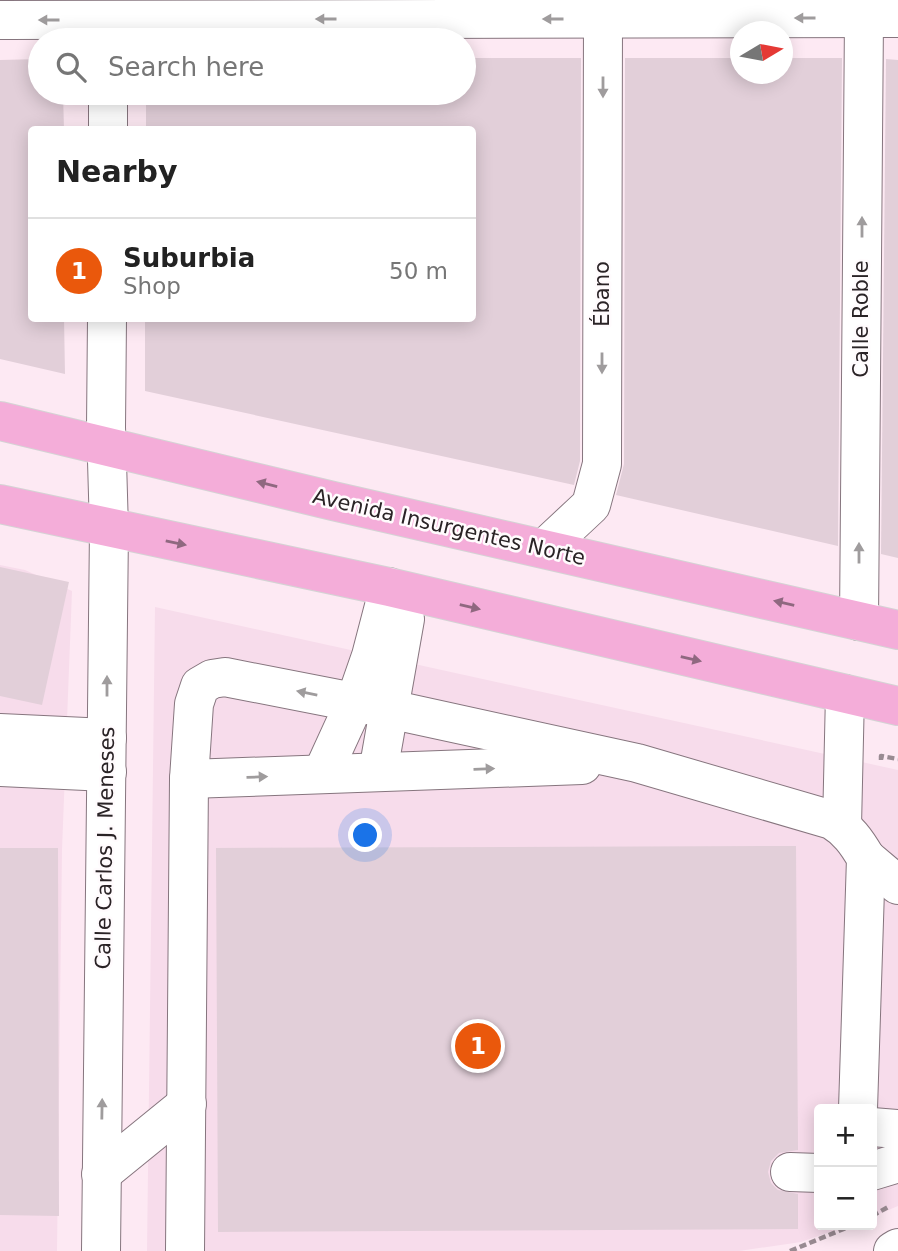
<!DOCTYPE html>
<html lang="en">
<head>
<meta charset="utf-8">
<style>
  body { margin:0; font-family:"DejaVu Sans",sans-serif; background:#f2f2f2; color:#222 }
  .controls { position:absolute; right:21px; bottom:21px; display:grid; overflow:hidden; border-radius:7px; box-shadow:0 4px 18px #0003 }
  .controls button { width:63px; height:63px; display:grid; place-items:center; padding:0; border:0; border-bottom:2px solid #e0e0e0; background:#fff; color:#222; font:35px sans-serif }
  .compass { position:absolute; left:730px; top:21px; width:63px; height:63px; border-radius:50%; background:#fff; box-shadow:0 4px 18px #0003; rotate:80deg }
  .you { position:absolute; left:366px; top:836px; width:24px; height:24px; margin:-18px; border:5px solid #fff; border-radius:50%; background:#1a73e8; box-shadow:0 0 0 10px #1a73e833 }
  .badge { display:grid; place-items:center; width:46px; height:46px; border-radius:50%; background:#ea580c; color:#fff; font-size:23px; font-weight:700 }
  .pin { position:absolute; translate:-50% -50%; border:4px solid #fff; box-shadow:0 2px 7px #0006 }
  .list { margin:0; padding:0; list-style:none }
  h2 { display:flex; justify-content:space-between; align-items:center; height:91px; margin:0; padding:0 28px; font-size:30px }
  h2 small { font-size:23px; font-weight:400; color:#767676 }
  .list li { display:grid; grid-template-columns:46px 1fr auto; gap:21px; align-items:center; box-sizing:border-box; height:105px; padding:0 28px; border-top:2px solid #e0e0e0 }
  .list b { display:block; font-size:26px; white-space:nowrap }
  .list p { margin:0; font-size:23px; white-space:nowrap; color:#767676 }
  .list em { font-size:23px; font-style:normal; color:#767676 }
  .icon { flex:none; width:38px; height:38px; fill:none; stroke:currentColor; stroke-width:2; stroke-linecap:round; stroke-linejoin:round }
  .map { position:relative; flex:none; width:898px; height:1251px; overflow:hidden }
  .search { position:absolute; background:#fff; box-shadow:0 4px 18px #0003; left:28px; top:28px; width:448px; height:77px; display:flex; align-items:center; gap:18px; box-sizing:border-box; padding:0 24px; border-radius:38px; color:#767676; font-size:26px }
  .panel { position:absolute; background:#fff; box-shadow:0 4px 18px #0003; left:28px; top:126px; width:448px; height:196px; border-radius:7px }
  .map>svg:first-child { display:block }
  .built { fill:#f7dceb }
  .building { fill:#e2cfd9 }
  .lines { fill:none; stroke-linecap:round; stroke-linejoin:round }
  .minor-casing { stroke:#86757e; stroke-width:40 }
  .major-casing { stroke:#d4d3d4; stroke-width:40 }
  .path { stroke:#998b92; stroke-width:4.5; stroke-dasharray:7 3.5; stroke-linecap:butt }
  .minor { stroke:#fff; stroke-width:38 }
  .major { stroke:#f4add9; stroke-width:38 }
  .oneway { fill:#9f9c9d }
  .oneway2 { fill:#8f6880 }
  .labels { text-anchor:middle; stroke-width:5; stroke-linejoin:round; paint-order:stroke }
  .street-label { font-size:21px; fill:#2a2326; stroke:#fffbfd }
</style>
</head>
<body>
<div class="map">
<svg width="898" height="1251" viewBox="0 0 898 1251">
  <rect width="100%" height="100%" fill="#fde9f3"/>
  <g class="built">
    <path d="M 0,565 L 25,570 L 72,591 L 62,850 L 57,1251 L 0,1251 Z"/>
    <path d="M 155,607 L 898,770 L 898,1206 L 872,1217 L 872,1109 L 819,1109 L 819,1225 L 850,1225 L 801,1242 L 739,1251 L 147,1251 Z"/>
  </g>
  <g class="building">
    <path d="M 464,58 L 581,58 L 580,461 L 574,485 L 145,391 L 145,318 L 472,318 L 472,130 L 146,130 L 146,93 L 464,93 Z"/>
    <path d="M 625,58 L 740,58 L 740,74 L 782,74 L 782,58 L 842,58 L 838,546 L 616,495 L 624,464 Z"/>
    <path d="M 40,59 L 40,93 L 63,93 L 64,130 L 32,130 L 32,318 L 64,318 L 65,374 L 0,359 L 0,60 Z"/>
    <path d="M 886,59 L 898,60 L 898,558 L 881,554 Z"/>
    <path d="M 0,567 L 69,582 L 42,705 L 0,696 Z"/>
    <path d="M 796,846 L 798,1150 L 779,1153 L 771,1161 L 768,1172 L 771,1183 L 778,1190 L 798,1194 L 798,1229 L 218,1232 L 216,848 Z"/>
    <path d="M 0,848 L 58,848 L 59,1216 L 0,1215 Z"/>
  </g>
  <g class="lines">
    <defs>
      <g id="minor">
        <path d="M 0,20 L 898,18"/>
        <path d="M 108,130 L 108,93"/>
        <path d="M 545,548 L 591,505 L 602,464 L 603,18"/>
        <path d="M 859,621 L 864,18"/>
        <path d="M 0,733 L 107,738"/>
        <path d="M 0,767 L 107,772"/>
        <path d="M 378,772 L 405,619"/>
        <path d="M 322,774 L 355,702 L 371,656 L 389,587"/>
        <path d="M 189,779 L 582,765"/>
        <path d="M 842,826 L 845,694"/>
        <path d="M 866,858 L 898,885"/>
        <path d="M 872,1127 L 898,1129"/>
        <path d="M 872,1171 L 898,1163"/>
        <path d="M 790,1172 L 819,1173"/>
        <path d="M 101,1174 L 187,1104"/>
        <path d="M 101,1251 L 109,529 L 106,427 L 107,318"/>
        <path d="M 185,1251 L 189,779 L 194,704 L 200,686 L 212,679 L 225,677 L 389,709 L 637,763 L 832,820 C 848,830 856,841 866,858 L 858,1109"/>
        <path d="M 893,1251 L 898,1248"/>
      </g>
      <g id="major">
        <path d="M 0,421 L 333,501 L 898,630"/>
        <path d="M 0,504 L 389,587 L 898,706"/>
      </g>
    </defs>
    <use href="#minor" class="minor-casing"/>
    <use href="#major" class="major-casing"/>
    <g class="path">
      <path d="M 881,760 L 881,756 L 898,759"/>
      <path d="M 872,1216 L 888,1207"/>
      <path d="M 790,1251 L 853,1225"/>
    </g>
    <use href="#minor" class="minor"/>
    <use href="#major" class="major"/>
  </g>
  <defs><path id="oneway-solid" d="M-6-.8H1V-3.2L6.5 0L1 3.2V.8H-6Z" transform="scale(1.75)"/></defs>
  <g class="oneway">
    <use href="#oneway-solid" transform="translate(805 18) rotate(180)"/>
    <use href="#oneway-solid" transform="translate(326 19) rotate(180)"/>
    <use href="#oneway-solid" transform="translate(553 19) rotate(180)"/>
    <use href="#oneway-solid" transform="translate(49 20) rotate(180)"/>
    <use href="#oneway-solid" transform="translate(603 87) rotate(90)"/>
    <use href="#oneway-solid" transform="translate(862 227) rotate(-90)"/>
    <use href="#oneway-solid" transform="translate(602 363) rotate(90)"/>
    <use href="#oneway-solid" transform="translate(859 553) rotate(-90)"/>
    <use href="#oneway-solid" transform="translate(107 686) rotate(-90)"/>
    <use href="#oneway-solid" transform="translate(307 693) rotate(-169)"/>
    <use href="#oneway-solid" transform="translate(484 769) rotate(-2)"/>
    <use href="#oneway-solid" transform="translate(257 777) rotate(-2)"/>
    <use href="#oneway-solid" transform="translate(102 1109) rotate(-89)"/>
  </g>
  <g class="oneway2">
    <use href="#oneway-solid" transform="translate(267 484) rotate(-166)"/>
    <use href="#oneway-solid" transform="translate(176 543) rotate(12)"/>
    <use href="#oneway-solid" transform="translate(784 603) rotate(-167)"/>
    <use href="#oneway-solid" transform="translate(470 607) rotate(13)"/>
    <use href="#oneway-solid" transform="translate(691 659) rotate(13)"/>
  </g>
  <g class="labels">
    <g class="street-label">
      <text transform="translate(602 294) rotate(-90)" y="7">Ébano</text>
      <text transform="translate(861 319) rotate(-90)" y="7">Calle Roble</text>
      <text transform="translate(449 527) rotate(13)" y="7">Avenida Insurgentes Norte</text>
      <text transform="translate(105 848) rotate(-89)" y="7">Calle Carlos J. Meneses</text>
    </g>
  </g>
</svg>
<div class="controls">
<button>+</button>
<button>−</button>
</div>
<svg class="compass" viewBox="-18 -18 36 36"><path d="M0-13l5 13h-10z" fill="#e53935"/><path d="M0 13l5-13h-10z" fill="#767676"/></svg>
<div class="you"></div>
<div class="pin badge" style="left:478px;top:1046px">1</div>
<div class="search"><svg class="icon" aria-label="search" viewBox="0 0 24 24"><circle cx="10" cy="10" r="6"/><path d="M15 15l6 6"/></svg>Search here</div>
<section class="panel">
<h2>Nearby<small></small></h2>
<ul class="list">
<li><span class="badge">1</span><div><b>Suburbia</b><p>Shop</p></div><em>50 m</em></li>
</ul>
</section>
</div>
</body>
</html>
